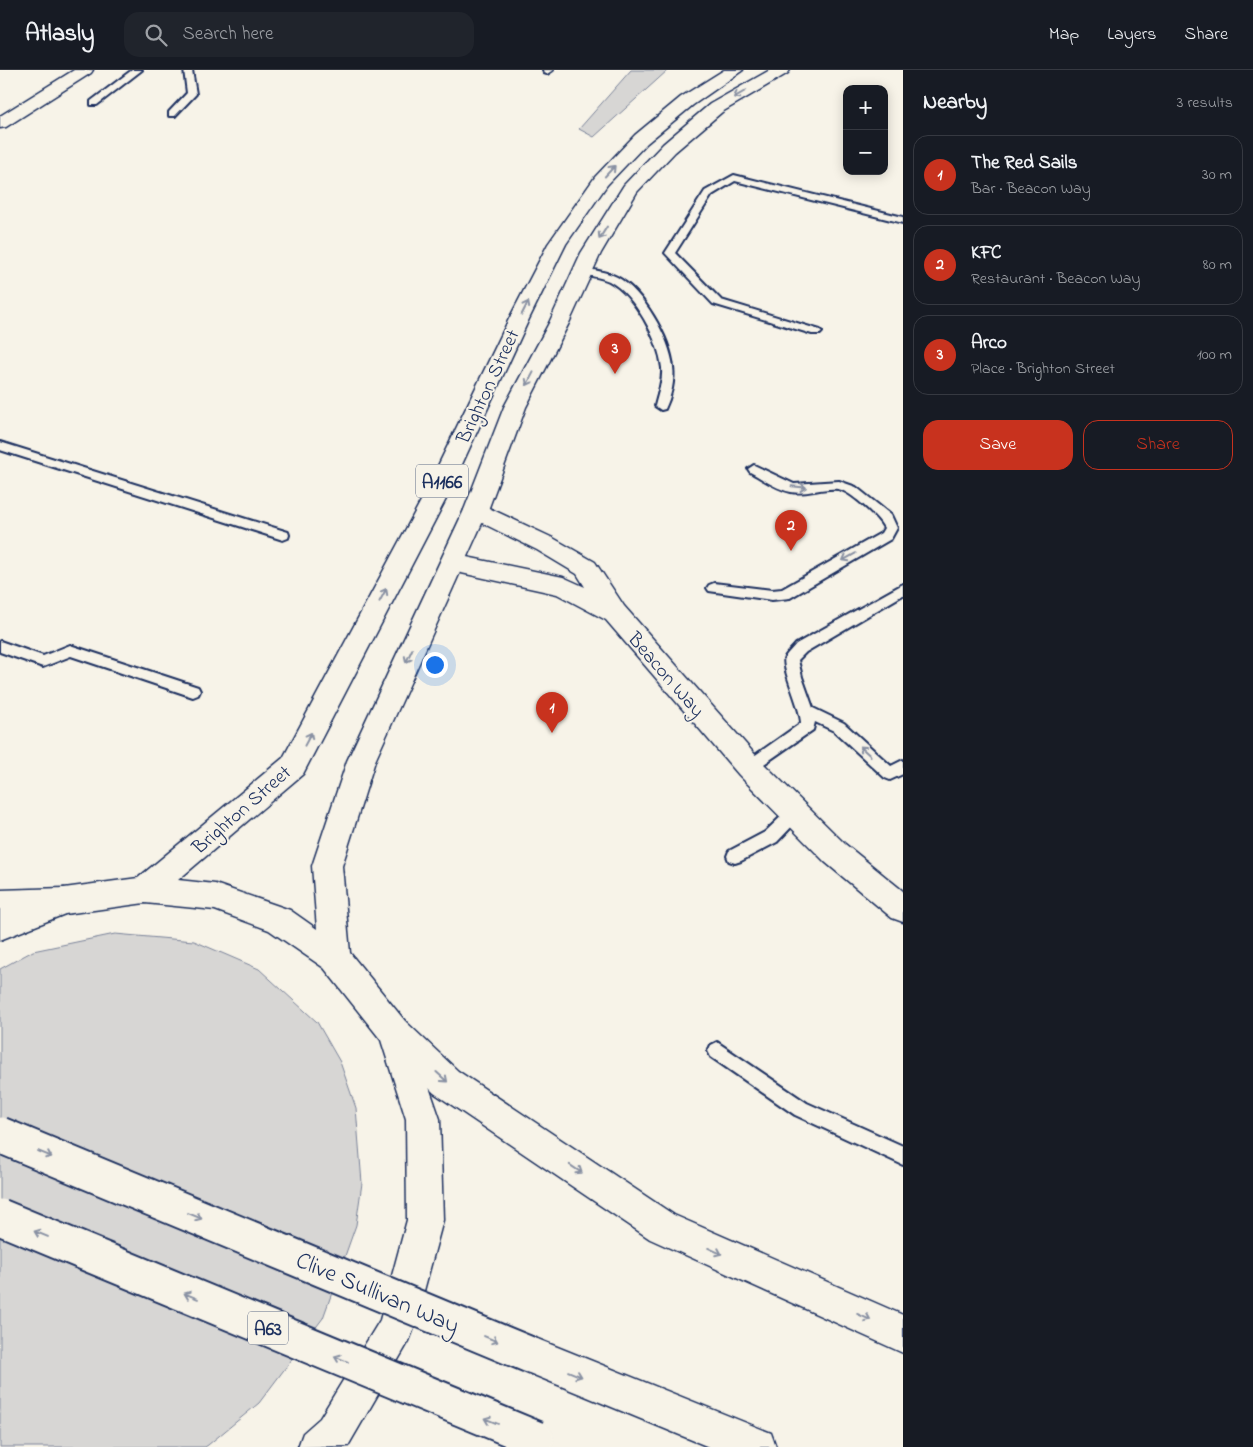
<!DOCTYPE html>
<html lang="en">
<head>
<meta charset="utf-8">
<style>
  body { margin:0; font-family:"Indie Flower",sans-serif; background:#20242c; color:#f1f3f6 }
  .controls { position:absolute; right:15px; top:15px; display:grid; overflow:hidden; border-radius:10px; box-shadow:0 2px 12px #0003 }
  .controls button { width:45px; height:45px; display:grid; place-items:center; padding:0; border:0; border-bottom:1px solid #363941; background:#171b24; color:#f1f3f6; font:25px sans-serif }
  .you { position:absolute; left:434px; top:594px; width:18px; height:18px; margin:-12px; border:4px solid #fff; border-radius:50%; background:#1a73e8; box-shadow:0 0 0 8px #1a73e833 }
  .badge { display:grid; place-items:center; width:32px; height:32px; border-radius:50%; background:#c8321e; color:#fff; font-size:16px; font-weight:700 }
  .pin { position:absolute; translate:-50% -41px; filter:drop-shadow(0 1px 2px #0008) }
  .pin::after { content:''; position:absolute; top:26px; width:18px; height:15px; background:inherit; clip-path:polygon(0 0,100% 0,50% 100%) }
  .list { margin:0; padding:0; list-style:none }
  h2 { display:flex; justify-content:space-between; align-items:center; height:65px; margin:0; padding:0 20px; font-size:21px }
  h2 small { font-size:16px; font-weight:400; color:#9ea1a6 }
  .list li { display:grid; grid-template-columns:32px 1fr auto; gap:15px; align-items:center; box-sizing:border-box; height:80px; margin:0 10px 10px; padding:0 10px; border:1px solid #363941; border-radius:15px }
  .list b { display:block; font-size:19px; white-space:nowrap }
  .list p { margin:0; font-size:16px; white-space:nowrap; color:#9ea1a6 }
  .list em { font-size:16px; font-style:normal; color:#9ea1a6 }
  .actions { display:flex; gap:10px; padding:15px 20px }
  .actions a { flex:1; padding:11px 0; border:1px solid #c8321e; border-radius:15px; text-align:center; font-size:18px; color:#c8321e }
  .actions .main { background:#c8321e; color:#fff }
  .icon { flex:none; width:28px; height:28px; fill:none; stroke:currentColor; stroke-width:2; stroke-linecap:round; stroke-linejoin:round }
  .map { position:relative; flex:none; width:903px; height:1377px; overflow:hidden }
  header { display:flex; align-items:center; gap:30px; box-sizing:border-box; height:70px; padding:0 25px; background:#171b24; border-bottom:1px solid #363941 }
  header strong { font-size:24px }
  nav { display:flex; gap:28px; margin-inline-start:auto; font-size:18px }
  .search { width:350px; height:45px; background:#20242c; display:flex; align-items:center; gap:12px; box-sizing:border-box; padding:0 18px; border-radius:15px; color:#9ea1a6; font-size:19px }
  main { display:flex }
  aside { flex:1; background:#171b24 }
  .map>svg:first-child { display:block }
  .green { fill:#d7d6d4; stroke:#798299 }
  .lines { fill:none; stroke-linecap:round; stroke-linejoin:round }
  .lane-casing { stroke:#1b2f5e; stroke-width:4 }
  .street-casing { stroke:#1b2f5e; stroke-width:3 }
  .primary-casing { stroke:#1b2f5e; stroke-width:3 }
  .highway-casing { stroke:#1b2f5e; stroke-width:3 }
  .lane { fill:#f7f3e8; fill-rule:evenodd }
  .street { fill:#f7f3e8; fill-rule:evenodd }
  .primary { fill:#f7f3e8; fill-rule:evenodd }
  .highway { fill:#f7f3e8; fill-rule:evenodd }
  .highway-bridge-casing { stroke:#1b2f5e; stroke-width:39; stroke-linecap:butt }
  .highway-bridge { stroke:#f7f3e8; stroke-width:35 }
  .oneway { stroke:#8991a3 }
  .labels { text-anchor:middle; stroke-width:4; stroke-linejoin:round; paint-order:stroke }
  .shield { fill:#f7f3e8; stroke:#5d6a87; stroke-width:1 }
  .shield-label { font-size:19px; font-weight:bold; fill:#1b2f5e }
  .street-label { font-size:20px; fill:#1b2f5e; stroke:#f7f3e8 }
  .near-street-label { font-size:24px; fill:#1b2f5e; stroke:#f7f3e8 }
</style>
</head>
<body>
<header>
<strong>Atlasly</strong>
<div class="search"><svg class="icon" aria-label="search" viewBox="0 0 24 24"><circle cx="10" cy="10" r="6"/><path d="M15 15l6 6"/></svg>Search here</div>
<nav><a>Map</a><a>Layers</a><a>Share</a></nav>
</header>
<main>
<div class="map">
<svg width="903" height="1377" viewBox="0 0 903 1377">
  <rect width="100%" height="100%" fill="#f7f3e8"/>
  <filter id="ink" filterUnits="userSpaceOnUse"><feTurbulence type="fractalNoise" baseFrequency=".02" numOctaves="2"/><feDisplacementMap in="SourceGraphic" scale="10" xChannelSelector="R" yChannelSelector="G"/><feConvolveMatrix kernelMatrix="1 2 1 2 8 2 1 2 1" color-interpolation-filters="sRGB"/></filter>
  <g filter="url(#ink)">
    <g class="green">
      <path d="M 631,0 L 668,0 L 594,67 L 579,59 Z"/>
      <path d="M 115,864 L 194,871 L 259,899 L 317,952 L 340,992 L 356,1038 L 362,1113 L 356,1155 L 323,1248 L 259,1333 L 208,1375 L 205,1377 L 0,1377 L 0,899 L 33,881 Z"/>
    </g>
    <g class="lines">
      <defs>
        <g id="lane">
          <path d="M 132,0 L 142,0 L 97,35 L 91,35 L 91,31 Z"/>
          <path d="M 184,0 L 192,0 L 196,24 L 175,46 L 169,46 L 169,42 L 187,23 Z"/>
          <path d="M 543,0 L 553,0 L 547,4 L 544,3 Z"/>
          <path d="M 734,105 L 903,147 L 903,153 L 735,111 L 712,125 L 675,183 L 721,230 L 820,260 L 822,262 L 820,264 L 812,264 L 713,234 L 665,183 L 705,121 Z"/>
          <path d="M 583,198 C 594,200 607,202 617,207 C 643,221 670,268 673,297 C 675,310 671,327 665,339 L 661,340 L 655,336 C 658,323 663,311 662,298 C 659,270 635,225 609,211 C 600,207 589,206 579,203 L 578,201 Z"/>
          <path d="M 0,372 L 288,462 L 289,465 L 288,468 L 283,470 L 0,380 Z"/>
          <path d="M 754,395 L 794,414 L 839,411 L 856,417 L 891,445 L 897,458 L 891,469 L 790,528 L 772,530 L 709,521 L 707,518 L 709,515 L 714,513 L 772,520 L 782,519 L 881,463 L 884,458 C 879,447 850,421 838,419 C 823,417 806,425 791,422 C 776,419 763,409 750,402 L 748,399 Z"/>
          <path d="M 903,514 L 903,525 L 806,582 L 798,590 L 802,607 L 813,638 L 844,653 L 891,696 L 903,690 L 903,704 L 890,710 L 885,708 L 834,661 L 815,652 L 813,660 L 754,701 L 749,703 L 744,701 L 741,697 L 744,693 L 801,653 C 801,637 780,596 785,587 C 788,582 793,578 796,574 Z"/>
          <path d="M 0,571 L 43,586 L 70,575 L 198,617 L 200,621 L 198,625 L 193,627 L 71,586 L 43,597 L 0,582 Z"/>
          <path d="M 795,736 L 800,738 L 803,743 L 800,748 L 777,772 L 741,791 L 735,793 L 729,791 L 727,786 L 729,781 L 765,762 L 790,738 Z"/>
          <path d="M 717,972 L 807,1033 L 903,1076 L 903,1095 L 795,1045 L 711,987 L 708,981 L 711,975 Z"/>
        </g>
        <g id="street">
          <path d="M 74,0 L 93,0 L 91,3 L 6,57 L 0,58 L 0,46 Z"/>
          <path d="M 476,432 L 553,468 L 595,492 L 624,536 L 759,689 L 845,774 L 903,821 L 903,852 L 892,848 L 825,792 L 739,705 L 606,550 L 557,524 L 443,499 L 440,493 L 443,487 L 452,484 L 563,507 L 585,517 L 577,504 L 537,480 L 468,446 L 464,440 L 468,434 Z"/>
        </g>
        <path id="primary" d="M 724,0 L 743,0 L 693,35 L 647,73 L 607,115 L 566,174 L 529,249 L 446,429 L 303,704 L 178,810 L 215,814 L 290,840 L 317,859 L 312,796 L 347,691 L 464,440 L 504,337 L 549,253 L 581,183 L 624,115 L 663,74 L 710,34 L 770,0 L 790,0 L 788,3 L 722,42 L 675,82 L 637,122 L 601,183 L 569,253 L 526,337 L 488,440 L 375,691 L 342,796 L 350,883 L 405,951 L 410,962 L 440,1049 L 443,1150 L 414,1258 L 409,1271 L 348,1376 L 298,1377 L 303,1363 L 320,1348 L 380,1250 L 407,1150 L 406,1049 L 381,970 L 324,898 L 269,860 L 215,840 L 145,833 L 65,844 L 0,870 L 0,842 L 64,818 L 138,808 L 283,688 L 422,429 L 509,249 L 548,174 L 595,107 L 635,65 L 681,27 Z"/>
        <g id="highway">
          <path d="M 64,818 L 75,822 L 79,831 L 75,840 L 64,844 L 0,846 L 0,820 Z"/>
          <path d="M 394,947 L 405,951 L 458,1001 L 674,1145 L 903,1245 L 903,1283 L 650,1169 L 434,1023 L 383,973 L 378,962 L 383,951 Z"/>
          <path d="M 530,1266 L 771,1363 L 776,1377 L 709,1377 L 517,1298 L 511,1285 L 517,1272 Z"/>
        </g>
      </defs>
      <use href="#lane" class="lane-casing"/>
      <use href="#street" class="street-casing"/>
      <use href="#primary" class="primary-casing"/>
      <use href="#highway" class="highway-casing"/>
      <use href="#lane" class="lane"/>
      <use href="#street" class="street"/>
      <use href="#primary" class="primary"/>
      <use href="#highway" class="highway"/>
      <defs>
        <g id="highway-bridge">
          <path d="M 0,1065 L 530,1285"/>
          <path d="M 0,1147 L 536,1369"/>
        </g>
      </defs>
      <use href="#highway-bridge" class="highway-bridge-casing"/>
      <use href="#highway-bridge" class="highway-bridge"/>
    </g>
    <defs><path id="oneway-shaft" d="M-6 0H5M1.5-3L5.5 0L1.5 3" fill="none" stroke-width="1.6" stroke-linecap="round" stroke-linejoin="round" transform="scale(1.25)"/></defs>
    <g class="oneway">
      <use href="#oneway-shaft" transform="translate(740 24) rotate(150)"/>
      <use href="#oneway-shaft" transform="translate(610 101) rotate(-47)"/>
      <use href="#oneway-shaft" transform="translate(603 163) rotate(122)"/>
      <use href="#oneway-shaft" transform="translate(525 238) rotate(-63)"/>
      <use href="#oneway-shaft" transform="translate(530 309) rotate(118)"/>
      <use href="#oneway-shaft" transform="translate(799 417) rotate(5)"/>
      <use href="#oneway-shaft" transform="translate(849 487) rotate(151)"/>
      <use href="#oneway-shaft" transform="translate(383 525) rotate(-62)"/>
      <use href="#oneway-shaft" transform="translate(409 586) rotate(115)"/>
      <use href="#oneway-shaft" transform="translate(308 669) rotate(-62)"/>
      <use href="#oneway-shaft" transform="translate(865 681) rotate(-138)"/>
      <use href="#oneway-shaft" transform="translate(442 1007) rotate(42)"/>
      <use href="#oneway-shaft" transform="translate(45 1084) rotate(23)"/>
      <use href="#oneway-shaft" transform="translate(576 1099) rotate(34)"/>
      <use href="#oneway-shaft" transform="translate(195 1146) rotate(23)"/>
      <use href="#oneway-shaft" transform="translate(41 1164) rotate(-158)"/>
      <use href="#oneway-shaft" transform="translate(715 1181) rotate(24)"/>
      <use href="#oneway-shaft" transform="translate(191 1226) rotate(-158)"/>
      <use href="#oneway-shaft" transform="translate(864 1247) rotate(24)"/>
      <use href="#oneway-shaft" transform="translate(491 1269) rotate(23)"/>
      <use href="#oneway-shaft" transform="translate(341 1289) rotate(-158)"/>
      <use href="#oneway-shaft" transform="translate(575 1304) rotate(22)"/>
      <use href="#oneway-shaft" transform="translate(491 1351) rotate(-158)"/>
    </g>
  </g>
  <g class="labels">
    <g class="shield">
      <rect x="416" y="394.5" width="52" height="33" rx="4"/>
      <rect x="248" y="1241.5" width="40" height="33" rx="4"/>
    </g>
    <g class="shield-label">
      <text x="442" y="418">A1166</text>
      <text x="268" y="1265">A63</text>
    </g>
    <g class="street-label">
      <text transform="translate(487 316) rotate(-65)" y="7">Brighton Street</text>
      <text transform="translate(667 604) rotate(49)" y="7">Beacon Way</text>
      <text transform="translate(241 739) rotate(-41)" y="7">Brighton Street</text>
    </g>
    <g class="near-street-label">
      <text transform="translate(378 1222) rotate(23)" y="8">Clive Sullivan Way</text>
    </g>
  </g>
</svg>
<div class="controls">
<button>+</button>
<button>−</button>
</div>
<div class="you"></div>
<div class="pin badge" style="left:552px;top:663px">1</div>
<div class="pin badge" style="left:791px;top:481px">2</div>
<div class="pin badge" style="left:615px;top:304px">3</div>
</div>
<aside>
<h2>Nearby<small>3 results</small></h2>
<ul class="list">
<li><span class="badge">1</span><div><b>The Red Sails</b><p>Bar · Beacon Way</p></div><em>30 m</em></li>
<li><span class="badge">2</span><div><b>KFC</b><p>Restaurant · Beacon Way</p></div><em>80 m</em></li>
<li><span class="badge">3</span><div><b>Arco</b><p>Place · Brighton Street</p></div><em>100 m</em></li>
</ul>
<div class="actions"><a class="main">Save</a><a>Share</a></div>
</aside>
</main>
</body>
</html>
